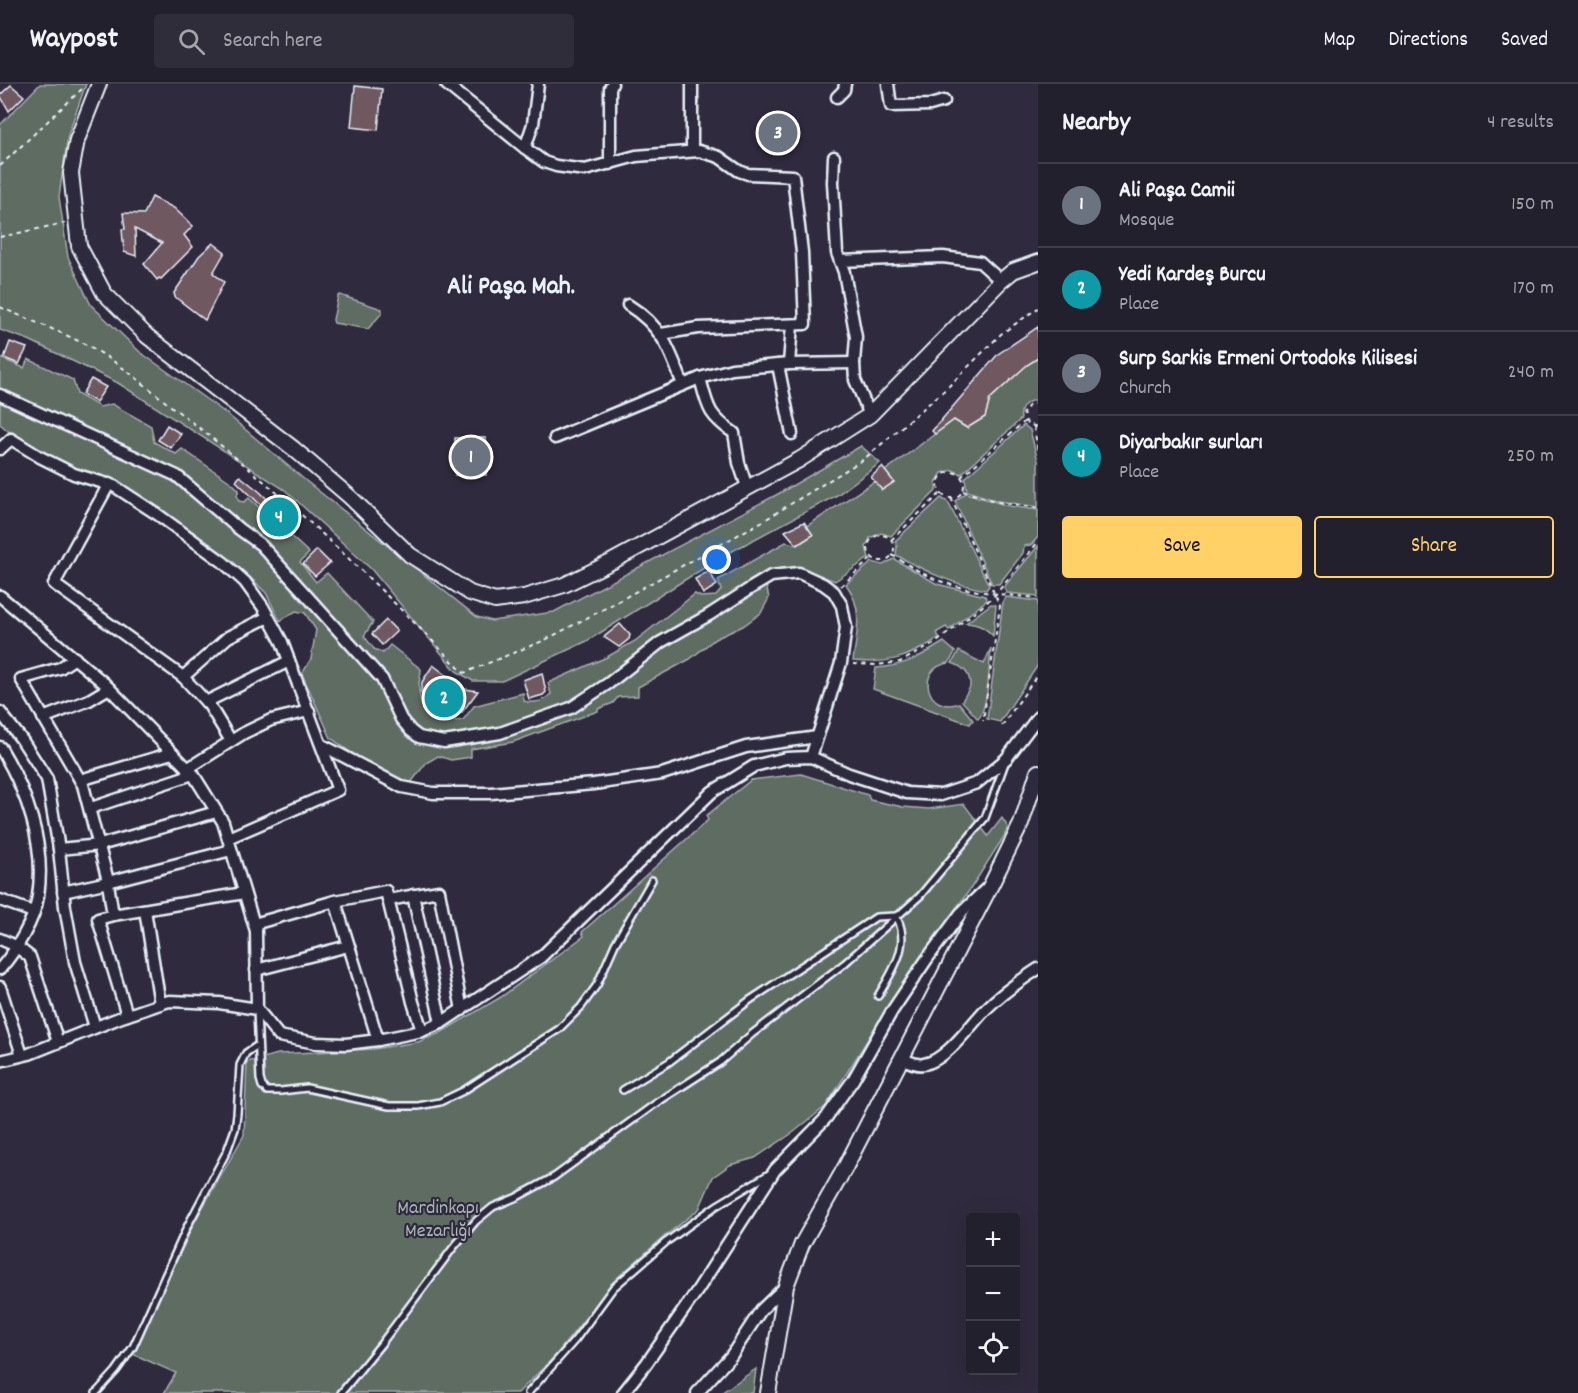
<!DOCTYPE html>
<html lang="en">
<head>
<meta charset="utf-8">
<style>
  body { margin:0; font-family:Dekko,sans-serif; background:#2f2d3a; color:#f1f3f6 }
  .controls { position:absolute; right:18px; bottom:18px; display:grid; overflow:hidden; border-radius:6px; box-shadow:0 6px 24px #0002 }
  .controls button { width:54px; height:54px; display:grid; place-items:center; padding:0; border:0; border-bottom:2px solid #403e4a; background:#23202e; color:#f1f3f6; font:30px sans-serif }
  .you { position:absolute; left:717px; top:476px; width:21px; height:21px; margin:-15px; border:4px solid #fff; border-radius:50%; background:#1a73e8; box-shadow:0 0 0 9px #1a73e833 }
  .badge { display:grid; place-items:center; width:39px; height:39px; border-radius:50%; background:#ffd166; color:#fff; font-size:20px; font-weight:700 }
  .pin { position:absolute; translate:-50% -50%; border:3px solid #fff; box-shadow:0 2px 6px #0006 }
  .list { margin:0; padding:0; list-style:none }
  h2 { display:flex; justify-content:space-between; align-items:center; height:78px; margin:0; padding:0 24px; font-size:26px }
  h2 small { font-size:20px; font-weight:400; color:#a3a3aa }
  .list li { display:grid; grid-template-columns:39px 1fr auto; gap:18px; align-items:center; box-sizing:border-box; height:84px; padding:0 24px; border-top:2px solid #403e4a }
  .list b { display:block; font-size:22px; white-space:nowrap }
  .list p { margin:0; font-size:20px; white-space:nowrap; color:#a3a3aa }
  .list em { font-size:20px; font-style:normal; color:#a3a3aa }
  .actions { display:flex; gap:12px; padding:18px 24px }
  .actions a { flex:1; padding:14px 0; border:2px solid #ffd166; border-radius:6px; text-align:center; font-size:21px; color:#ffd166 }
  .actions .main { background:#ffd166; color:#111 }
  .icon { flex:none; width:33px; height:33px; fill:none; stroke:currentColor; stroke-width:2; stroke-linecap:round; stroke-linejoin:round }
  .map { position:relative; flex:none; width:1038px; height:1309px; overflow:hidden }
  header { display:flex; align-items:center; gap:36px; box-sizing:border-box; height:84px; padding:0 30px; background:#23202e; border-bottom:2px solid #403e4a }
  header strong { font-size:28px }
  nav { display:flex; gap:33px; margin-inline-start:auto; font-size:21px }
  .search { width:420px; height:54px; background:#2f2d3a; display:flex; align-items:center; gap:15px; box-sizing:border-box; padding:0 21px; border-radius:6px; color:#a3a3aa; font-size:22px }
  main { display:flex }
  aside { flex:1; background:#23202e }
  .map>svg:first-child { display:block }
  .green { fill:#5f6c62; stroke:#a4aead; stroke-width:1.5 }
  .building { fill:#705961; stroke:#e8f1f8; stroke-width:1.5 }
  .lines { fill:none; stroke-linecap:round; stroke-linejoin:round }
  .lane-casing { stroke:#e8f1f8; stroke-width:10 }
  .street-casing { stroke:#e8f1f8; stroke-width:15 }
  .secondary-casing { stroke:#e8f1f8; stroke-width:18 }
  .path { stroke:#e8f1f8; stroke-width:2; stroke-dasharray:4.5 4.5; stroke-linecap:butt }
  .lane { stroke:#2f2a3d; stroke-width:5 }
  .street { stroke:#2f2a3d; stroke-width:10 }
  .secondary { stroke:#2f2a3d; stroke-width:14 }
  .labels { text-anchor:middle; stroke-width:4.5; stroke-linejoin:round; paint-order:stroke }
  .park-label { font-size:20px; fill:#aab5b4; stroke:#2f2a3d }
  .district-label { font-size:26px; font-weight:bold; fill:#e8f1f8; stroke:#2f2a3d }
</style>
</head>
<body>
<header>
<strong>Waypost</strong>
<div class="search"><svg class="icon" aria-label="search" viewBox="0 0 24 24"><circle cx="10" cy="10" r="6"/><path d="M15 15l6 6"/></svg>Search here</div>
<nav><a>Map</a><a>Directions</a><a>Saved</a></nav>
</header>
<main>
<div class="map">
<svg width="1038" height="1309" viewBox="0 0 1038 1309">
  <rect width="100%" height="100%" fill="#2f2a3d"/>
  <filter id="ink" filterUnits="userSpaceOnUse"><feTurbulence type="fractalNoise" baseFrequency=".0167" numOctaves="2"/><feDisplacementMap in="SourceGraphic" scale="12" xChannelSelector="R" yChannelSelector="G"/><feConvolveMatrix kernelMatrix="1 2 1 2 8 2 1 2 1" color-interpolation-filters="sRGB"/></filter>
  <g filter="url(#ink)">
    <g class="green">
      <path d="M 40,0 L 86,0 L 68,51 L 59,113 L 68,173 L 91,221 L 140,268 L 227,330 L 306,397 L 477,533 L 492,537 L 554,528 L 778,410 L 861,362 L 880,379 L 837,411 L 723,472 L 587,557 L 502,597 L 473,597 L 456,587 L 371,485 L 285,406 L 118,299 L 29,256 L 0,246 L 0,41 Z"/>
      <path d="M 340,211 L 382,225 L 382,229 L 368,245 L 334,239 L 333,236 L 338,212 Z"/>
      <path d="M 0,274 L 24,284 L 28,275 L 73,296 L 77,310 L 100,323 L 112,320 L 151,342 L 154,358 L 176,370 L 182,365 L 232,399 L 239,406 L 237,411 L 239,417 L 244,418 L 249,414 L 309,469 L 300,478 L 316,498 L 327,489 L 373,538 L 364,552 L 374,565 L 383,569 L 390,561 L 421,585 C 421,592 418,599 419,605 C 421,634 438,640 463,636 L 474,622 L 523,609 L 524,617 C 534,620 544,617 551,610 L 548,599 L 607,573 L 635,557 L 695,510 L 701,513 L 716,512 L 721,506 L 718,496 L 786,458 L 798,461 L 813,451 L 807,442 L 875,397 L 882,406 L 894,398 L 885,387 L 954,336 L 967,344 L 985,333 L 990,315 L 1027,281 L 1038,274 L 1038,316 C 1026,316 1019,324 1021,335 L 961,390 L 953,386 L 942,389 L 936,399 L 936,407 L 891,452 L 881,449 L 870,454 L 866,463 L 869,474 L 835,497 L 816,490 L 792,486 L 766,501 L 769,514 L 761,529 L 743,542 L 715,555 L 690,575 L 638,603 L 638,612 L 618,613 L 613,619 L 598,625 L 598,627 L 513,658 L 471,665 L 471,673 L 451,676 L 438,672 L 426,679 L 410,700 L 364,678 L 331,654 L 302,590 L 311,575 L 316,546 L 305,529 L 296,527 L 280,537 L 266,509 L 252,495 L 219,467 L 189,445 L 158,427 L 138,411 L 100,393 L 67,383 L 8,347 L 0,340 Z"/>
      <path d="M 1024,341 L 1030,346 L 1038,377 L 1038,423 L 998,417 L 967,407 L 965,394 Z"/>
      <path d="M 966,409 L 1009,422 L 1038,426 L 1038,453 L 1031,461 L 1024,462 L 1023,469 L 999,500 L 992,500 L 955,417 Z"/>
      <path d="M 941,414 L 948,418 L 989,502 L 986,506 C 951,500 927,488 896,471 L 897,462 L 895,457 Z"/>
      <path d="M 1038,462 L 1038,512 L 1007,509 L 1004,503 Z"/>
      <path d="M 894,475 L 937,500 L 985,512 L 987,516 L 949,546 L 946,543 L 937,548 L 939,554 C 908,574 890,580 853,577 C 857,549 864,525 846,500 L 872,478 L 883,481 Z"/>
      <path d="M 1006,513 L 1038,517 L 1038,581 L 1000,638 L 987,635 L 1003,518 Z"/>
      <path d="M 991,520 L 996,521 L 993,552 C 985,543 978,540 966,539 Z"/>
      <path d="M 944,558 L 955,568 L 949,579 C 914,584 927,631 959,619 L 973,636 L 970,640 L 873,605 L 876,584 C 905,582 920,573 944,558 Z"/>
      <path d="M 991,564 C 989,581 989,623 978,635 L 962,617 L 970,603 C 971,590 964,583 952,579 L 959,567 L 984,580 Z"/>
      <path d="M 801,690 L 868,711 L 870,716 L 903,723 L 929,725 L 964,720 L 988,752 L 1002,734 L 1008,743 L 1005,751 L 971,804 L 912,885 L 826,1022 L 794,1048 L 755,1074 L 730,1081 L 713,1093 L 699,1125 L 665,1152 L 617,1194 L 556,1271 L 518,1309 L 164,1309 L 176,1289 L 133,1270 L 194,1139 L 244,1051 L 247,978 L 278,970 L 373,965 L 418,958 L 440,949 L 501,913 L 584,852 L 582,848 L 708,736 L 706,732 L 751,696 Z"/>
      <path d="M 756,1285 L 753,1309 L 721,1309 Z"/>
    </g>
    <g class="building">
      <path d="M 11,1 L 24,12 L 9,27 L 0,11 Z"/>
      <path d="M 355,2 L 382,5 L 378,46 L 351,43 Z"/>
      <path d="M 152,113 L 174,124 L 193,142 L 184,151 L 193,163 L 161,195 L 159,194 L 157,196 L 144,180 L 162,159 L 135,145 L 136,172 L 124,168 L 123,157 L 122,145 L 125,145 L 123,129 L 144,130 Z"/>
      <path d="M 213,159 L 225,168 L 213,189 L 224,198 L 205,236 L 175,213 L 174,209 L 199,172 Z"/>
      <path d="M 1038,243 L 1038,274 L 1027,281 L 990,315 L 985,333 L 967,344 L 954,336 L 935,350 L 932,347 L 998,270 Z"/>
      <path d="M 10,258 L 27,264 L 19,280 L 4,274 Z"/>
      <path d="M 91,295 L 106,303 L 96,318 L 82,310 Z"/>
      <path d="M 167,341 L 181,350 L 171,364 L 158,356 Z"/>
      <rect x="455" y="354" width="31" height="37"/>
      <path d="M 882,383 L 894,398 L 882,406 L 871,393 Z"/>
      <path d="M 240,392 L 260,408 L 286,434 L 280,440 L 236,397 Z"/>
      <path d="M 804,438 L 813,451 L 797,461 L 785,447 Z"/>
      <path d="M 317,466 L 330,479 L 315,492 L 303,480 Z"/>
      <path d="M 709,487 L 717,501 L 703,510 L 695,495 Z"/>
      <path d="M 386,536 L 397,547 L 382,561 L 372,550 Z"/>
      <path d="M 620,540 L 630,551 L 629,555 L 619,563 L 604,553 Z"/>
      <path d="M 433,581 L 465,605 L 478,607 L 462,628 L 441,632 L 428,624 L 421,608 L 422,598 Z"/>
      <path d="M 542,589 L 546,608 L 543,611 L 529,615 L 523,596 Z"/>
    </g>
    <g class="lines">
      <defs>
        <g id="lane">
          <path d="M 878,912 C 892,888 912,860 896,832"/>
          <path d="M 257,927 L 260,995 L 262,1002 L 267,1007 L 281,1007 L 307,1004 L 389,1022 L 418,1022 L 440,1018 L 463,1007 L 559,945 L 581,923 L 597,901 L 615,860 L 652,796"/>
          <path d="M 623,1006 L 669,978 L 750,916 L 876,833 L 896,832"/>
          <path d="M 96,1309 L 116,1287 L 133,1263 L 188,1141 L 227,1067 L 235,1045 L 237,1030 L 240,981 L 246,969 L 258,961"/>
          <path d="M 341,1309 L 381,1260 L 453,1164 L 476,1137 L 493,1123 L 517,1113 L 554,1093 L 655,1020 L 720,978 L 752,950 L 845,879 L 920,812 L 985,734 L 1005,679"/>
          <path d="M 528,1309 L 575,1256 L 613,1204 L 666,1158 L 716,1122 L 769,1090"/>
        </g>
        <g id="street">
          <path d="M 446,0 L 525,64 L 544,78 L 556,82 L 585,86 L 636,72 L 699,67 L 719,73 L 739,87 L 748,90 L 793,92 L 802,168 L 805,240 L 698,244 L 661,250"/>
          <path d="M 692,0 L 692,67"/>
          <path d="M 888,0 L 891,22 L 930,21 L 944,17"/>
          <path d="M 837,13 L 844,6 L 845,0"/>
          <path d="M 525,64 L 533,40 L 538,0"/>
          <path d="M 834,73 L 833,98 L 837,169 L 844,188 L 856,253 L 854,279 L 855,296 L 870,331"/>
          <path d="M 610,80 L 610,4 L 612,0"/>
          <path d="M 840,177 L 943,173 L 980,178 L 1001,197"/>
          <path d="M 628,221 C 662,242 670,266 683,301"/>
          <path d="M 789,280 L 792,241"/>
          <path d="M 778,281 L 792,350"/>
          <path d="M 700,294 C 708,324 708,331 734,349 L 739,379 L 747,403"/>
          <path d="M 0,311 L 177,392 L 239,445 L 261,461 L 382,595 L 401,635 L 411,647 L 419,653 L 444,658 L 500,649 L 571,624 L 609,599 L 661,558 L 709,531 L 751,504 L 771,492 L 799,489 L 823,500 L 834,508 L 842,522 L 846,543 L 841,579 L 811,673"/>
          <path d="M 555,354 L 700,294 L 732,285 L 789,280 L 854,279"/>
          <path d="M 0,365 L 11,355 L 40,373 L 74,390 L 114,402 L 157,430 L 223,478 L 245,498 L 263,523 L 282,558 L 338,706 L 228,754"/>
          <path d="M 109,400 L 54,500 L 183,593"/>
          <path d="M 0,512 L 104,599 L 193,690 L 223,738 L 256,847 L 257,925 L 279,952 L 316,959 L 346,960 L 378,956 L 422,947 L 441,939 L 541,873 L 712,708 L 754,682 L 786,674 L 811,673 L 849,690 L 907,709 L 941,711 L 977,699 L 1006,675 L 1038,633"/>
          <path d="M 75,574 L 60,584 L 21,595 L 83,701 L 107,793 L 113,831 L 244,809"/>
          <path d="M 206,618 L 289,577"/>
          <path d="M 0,628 L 22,656 L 47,695 L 59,765"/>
          <path d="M 43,634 L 89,616 L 109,604"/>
          <path d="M 231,657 L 209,621 L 183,593 L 228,553 L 268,533"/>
          <path d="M 322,661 L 402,703 L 433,709 L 491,709 L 594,700 L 662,690 L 746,663 L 817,653"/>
          <path d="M 0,663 C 27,707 46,761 38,812 C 35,836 15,868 0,885"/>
          <path d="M 187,685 L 244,649 L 271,636 L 309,627"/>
          <path d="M 80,696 L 172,669"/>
          <path d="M 91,724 L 193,690"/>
          <path d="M 63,808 L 108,798 L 231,766"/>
          <path d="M 413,811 L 441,939"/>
          <path d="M 0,816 L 33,828"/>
          <path d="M 388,816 L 439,807 L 462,926"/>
          <path d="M 335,817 L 386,807 L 413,918 L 422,947"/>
          <path d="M 145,826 L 160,920"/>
          <path d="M 113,831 L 98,835 L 127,931"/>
          <path d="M 254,840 L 335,817 L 378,956"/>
          <path d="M 0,855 L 16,862 L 30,873 L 58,958"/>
          <path d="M 256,886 L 348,862"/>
          <path d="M 0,903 L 22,971"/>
          <path d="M 95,943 L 75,878 L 65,823 L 59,765 L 100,761 L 216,728"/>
          <path d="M 902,975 C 909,977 917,982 924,980 C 946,977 971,940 986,925 C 1001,910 1021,896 1038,885"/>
          <path d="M 0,977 L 29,970 L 119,934 L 169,917 L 219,919 L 257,925"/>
          <path d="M 623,1309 L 646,1280 L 697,1207 L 775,1086 L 826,1034 L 853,996 L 892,927 L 927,875 L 961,829 L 986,805"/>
          <path d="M 697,1309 L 731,1272 L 761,1226 L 786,1202"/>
        </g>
        <g id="secondary">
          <path d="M 99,0 L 77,56 L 71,89 L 79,162 L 104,209 L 147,252 L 294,365 L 350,413 L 410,471 L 470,509 L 495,517 L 524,513 L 564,501 L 611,478 L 799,376 L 870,331 L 1001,197 L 1013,187 L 1038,178"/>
          <path d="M 768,1309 L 786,1202 L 802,1160 L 846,1082 L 992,799 L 1021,740 L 1038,688"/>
        </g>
      </defs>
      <use href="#lane" class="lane-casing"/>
      <use href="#street" class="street-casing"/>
      <use href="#secondary" class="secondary-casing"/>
      <g class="path">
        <path d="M 0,82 L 83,4"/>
        <path d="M 0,153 L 65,139"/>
        <path d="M 0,223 C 35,239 75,252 107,273 C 130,288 151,306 172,323 C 278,403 372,495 464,589 L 545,556 L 615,519 L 763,437 L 864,375 L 946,305 L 1001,250 L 1038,224"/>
        <path d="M 1038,319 L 1030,320 L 1023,329 L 1027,340 L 1038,343"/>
        <path d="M 1034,343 L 1038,367"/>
        <circle cx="951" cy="401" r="13"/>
        <path d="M 961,393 L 1025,337"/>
        <path d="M 963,407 L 998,418 L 1038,424"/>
        <path d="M 951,414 L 1000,522 L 983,637"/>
        <circle cx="881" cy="464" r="13"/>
        <path d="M 891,456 L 941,409"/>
        <path d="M 892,471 C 909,481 926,493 946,499 C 975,509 1007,511 1038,514"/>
        <path d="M 841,502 L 872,474"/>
        <path d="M 853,580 L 877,581 L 900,578 L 934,560 L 979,525 L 996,510 L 1038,458"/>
        <path d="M 1002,642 L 1038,590"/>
      </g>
      <use href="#lane" class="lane"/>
      <use href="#street" class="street"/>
      <use href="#secondary" class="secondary"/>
    </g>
  </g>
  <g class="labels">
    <g class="park-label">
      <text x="438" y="1129">Mardinkapı<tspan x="438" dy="23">Mezarlığı</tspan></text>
    </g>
    <g class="district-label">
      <text x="511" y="209">Ali Paşa Mah.</text>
    </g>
  </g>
</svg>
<div class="controls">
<button>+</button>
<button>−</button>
<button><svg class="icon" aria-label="locate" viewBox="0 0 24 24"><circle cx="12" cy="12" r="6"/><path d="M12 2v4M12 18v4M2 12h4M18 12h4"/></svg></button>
</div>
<div class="you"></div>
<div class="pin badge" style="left:471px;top:373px;background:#6b7280">1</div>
<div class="pin badge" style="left:444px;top:614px;background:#0f9aa8">2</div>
<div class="pin badge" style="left:778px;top:49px;background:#6b7280">3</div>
<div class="pin badge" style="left:279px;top:433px;background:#0f9aa8">4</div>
</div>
<aside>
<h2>Nearby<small>4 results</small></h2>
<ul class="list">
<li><span class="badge" style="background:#6b7280">1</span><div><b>Ali Paşa Camii</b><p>Mosque</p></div><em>150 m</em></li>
<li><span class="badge" style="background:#0f9aa8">2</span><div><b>Yedi Kardeş Burcu</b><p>Place</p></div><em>170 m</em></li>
<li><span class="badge" style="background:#6b7280">3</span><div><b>Surp Sarkis Ermeni Ortodoks Kilisesi</b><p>Church</p></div><em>240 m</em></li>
<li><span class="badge" style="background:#0f9aa8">4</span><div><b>Diyarbakır surları</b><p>Place</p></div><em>250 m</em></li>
</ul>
<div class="actions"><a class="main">Save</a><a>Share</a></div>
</aside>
</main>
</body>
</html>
